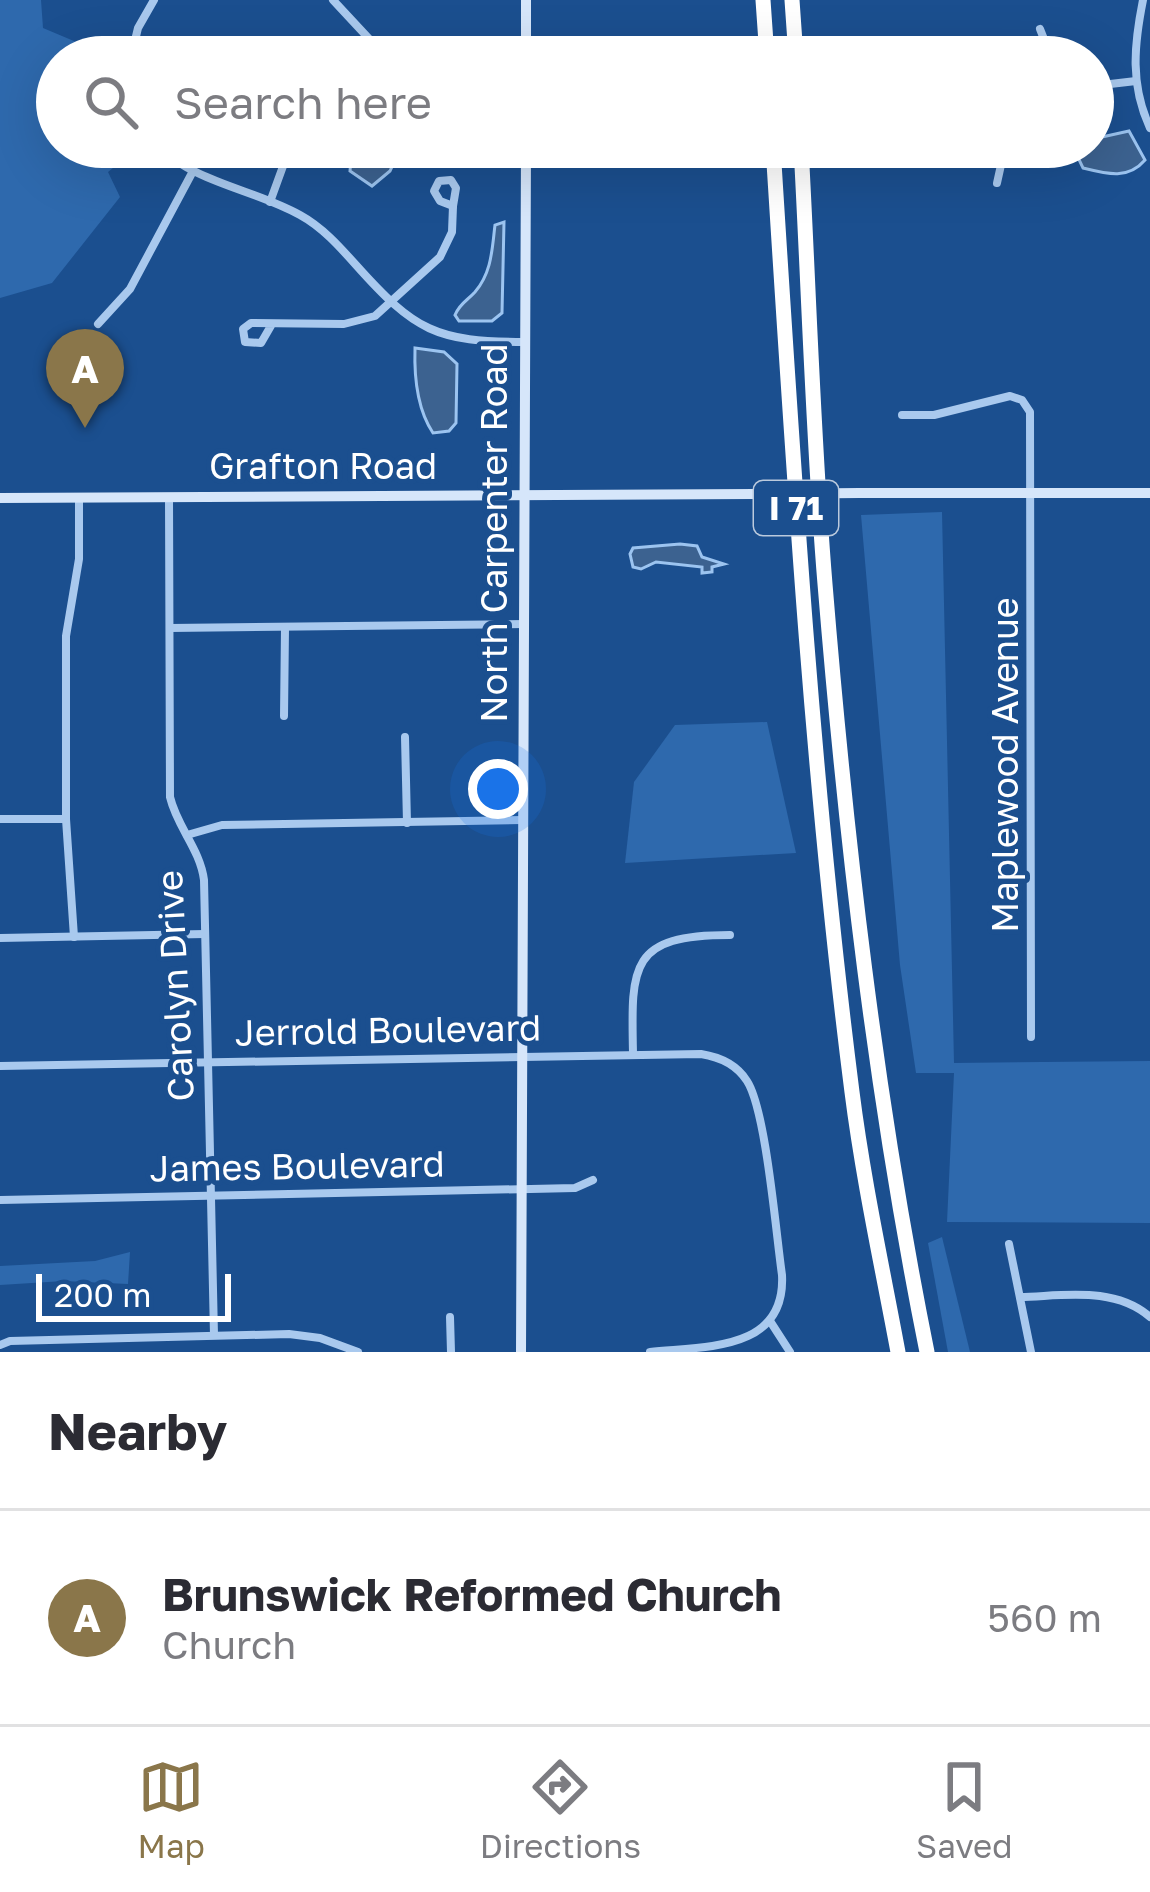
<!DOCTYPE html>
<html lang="en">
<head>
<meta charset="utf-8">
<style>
  body { margin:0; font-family:"Golos Text",sans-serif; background:#f7f7f7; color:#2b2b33 }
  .scale { position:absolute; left:36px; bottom:30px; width:195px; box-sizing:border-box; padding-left:12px; border:6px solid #fff; border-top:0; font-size:33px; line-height:42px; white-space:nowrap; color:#fff; -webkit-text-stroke:9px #1b4f8f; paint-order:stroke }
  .you { position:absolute; left:498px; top:789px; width:42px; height:42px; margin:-30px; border:9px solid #fff; border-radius:50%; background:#1a73e8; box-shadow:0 0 0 18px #1a73e833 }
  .badge { display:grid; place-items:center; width:78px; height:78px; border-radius:50%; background:#8a764a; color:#fff; font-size:39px; font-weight:700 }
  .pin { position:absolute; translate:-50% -99px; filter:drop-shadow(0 3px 6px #0008) }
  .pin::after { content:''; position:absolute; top:63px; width:42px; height:36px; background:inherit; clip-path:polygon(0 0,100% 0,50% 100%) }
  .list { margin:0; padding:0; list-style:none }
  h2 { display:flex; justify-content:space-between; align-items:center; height:156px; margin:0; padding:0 48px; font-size:51px }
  h2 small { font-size:39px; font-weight:400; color:#7c7c81 }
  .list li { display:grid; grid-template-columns:78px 1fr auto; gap:36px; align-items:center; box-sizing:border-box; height:216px; padding:0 48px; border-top:3px solid #e1e1e2 }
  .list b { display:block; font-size:45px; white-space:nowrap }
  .list p { margin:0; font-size:39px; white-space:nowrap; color:#7c7c81 }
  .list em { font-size:39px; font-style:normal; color:#7c7c81 }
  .icon { flex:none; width:66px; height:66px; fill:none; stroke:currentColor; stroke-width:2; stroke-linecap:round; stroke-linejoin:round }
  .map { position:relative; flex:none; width:1150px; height:1352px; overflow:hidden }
  .search { position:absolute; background:#fff; box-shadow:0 12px 48px #0002; left:36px; right:36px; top:36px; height:132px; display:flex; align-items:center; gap:30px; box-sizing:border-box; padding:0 42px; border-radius:66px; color:#7c7c81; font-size:45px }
  .sheet { height:372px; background:#fff }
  nav { display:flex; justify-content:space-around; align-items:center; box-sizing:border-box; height:168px; border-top:3px solid #e1e1e2; background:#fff; font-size:33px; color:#7c7c81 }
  nav a { display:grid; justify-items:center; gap:6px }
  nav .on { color:#8a764a }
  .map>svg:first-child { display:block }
  .green { fill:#2e69ad }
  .water { fill:#3c6290; stroke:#9cc4f0; stroke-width:3 }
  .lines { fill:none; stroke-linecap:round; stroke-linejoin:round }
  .street { stroke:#a9c9ee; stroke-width:8 }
  .secondary { stroke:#d6e6fa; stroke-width:10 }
  .highway { stroke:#fff; stroke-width:15 }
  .secondary-bridge { stroke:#d6e6fa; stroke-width:10 }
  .labels { text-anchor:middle; stroke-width:10; stroke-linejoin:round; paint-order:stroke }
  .shield { fill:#1b4f8f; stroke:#bbcadd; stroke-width:3 }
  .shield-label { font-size:33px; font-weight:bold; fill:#fff }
  .street-label { font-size:36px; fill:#fff; stroke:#1b4f8f }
</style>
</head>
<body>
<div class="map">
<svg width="1150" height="1352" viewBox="0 0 1150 1352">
  <rect width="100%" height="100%" fill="#1b4f8f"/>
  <g class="green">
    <path d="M 0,0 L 41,0 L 43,28 L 81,44 L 81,57 L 57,57 L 57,147 L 90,147 L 103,165 L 129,147 L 139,147 L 108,172 L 120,197 L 52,283 L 0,298 Z"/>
    <path d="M 942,512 L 954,1063 L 1150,1061 L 1150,1223 L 947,1222 L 954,1073 L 916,1073 L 900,965 L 861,515 Z"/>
    <path d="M 767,722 L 796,853 L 625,863 L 634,782 L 675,725 Z"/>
    <path d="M 942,1237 L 970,1352 L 948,1352 L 928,1243 Z"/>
    <path d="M 130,1252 L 128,1284 L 64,1281 L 0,1285 L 0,1266 L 95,1261 Z"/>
  </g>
  <g class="water">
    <path d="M 1129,131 L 1145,160 C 1128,180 1107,174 1083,168 L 1073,147 L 1093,147 L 1093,139 Z"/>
    <path d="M 352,147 L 401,147 L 390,171 L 372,186 L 350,171 Z"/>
    <path d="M 504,222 L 502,313 L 492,321 L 459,321 L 455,315 C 460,303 467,301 475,292 C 492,272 492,249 495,225 Z"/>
    <path d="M 415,348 L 444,352 L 457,364 L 456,423 L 449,431 L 433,433 C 417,409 414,378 415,348 Z"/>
    <path d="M 680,544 L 697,546 L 702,557 L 724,564 L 712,567 L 712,572 L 702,573 L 702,567 L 656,562 L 641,569 L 633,567 L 630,554 L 633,548 Z"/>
  </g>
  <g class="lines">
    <g class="street">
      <path d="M 333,0 L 386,57"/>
      <path d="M 1143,0 C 1134,45 1130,85 1150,128"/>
      <path d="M 1040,29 L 1051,57"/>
      <path d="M 131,57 L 138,28 L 154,0"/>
      <path d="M 1093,86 L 1136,81"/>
      <path d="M 158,147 C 199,184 253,189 300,215 C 322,227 339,246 356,265 C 415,331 436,342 525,342"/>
      <path d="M 451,180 L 456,188 L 453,206 L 440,201 L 434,191 L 439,181 Z"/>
      <path d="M 997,183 L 1005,147"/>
      <path d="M 270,202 L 290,147"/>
      <path d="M 98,324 L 130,289 L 192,173"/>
      <path d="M 272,324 L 261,343 L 245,342 L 243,329 L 251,323 L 344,324 L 375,316 L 440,257 L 452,232 L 453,206"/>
      <path d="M 902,415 L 934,415 L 1010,396 L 1022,400 L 1030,412 L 1031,1037"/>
      <path d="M 169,497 L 170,797 C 177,827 200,849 204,880 L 214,1335"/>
      <path d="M 170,628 L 524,624"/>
      <path d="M 284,716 L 285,628"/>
      <path d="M 405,737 L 407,823"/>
      <path d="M 0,819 L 66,819"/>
      <path d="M 187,835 L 222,825 L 522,820"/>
      <path d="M 74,937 L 66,819 L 66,636 L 79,559 L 79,498"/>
      <path d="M 0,938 L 205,934"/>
      <path d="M 633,1053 C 631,965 630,935 730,935"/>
      <path d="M 0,1066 L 701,1054 C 720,1057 737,1065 747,1081 C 766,1110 776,1234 782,1275 C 786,1352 704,1346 650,1352"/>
      <path d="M 0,1200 L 575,1188 L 593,1180"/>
      <path d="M 1009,1244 L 1031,1352"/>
      <path d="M 1020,1297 C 1064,1296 1114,1286 1150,1317"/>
      <path d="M 450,1317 L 451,1352"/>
      <path d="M 770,1321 L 790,1352"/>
      <path d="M 0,1345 L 10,1341 L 289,1334 L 320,1338 L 358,1352"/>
    </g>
    <g class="secondary">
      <path d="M 526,57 L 526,0"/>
      <path d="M 859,493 L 1150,493"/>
      <path d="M 0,498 L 755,494"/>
      <path d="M 521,1352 L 526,147"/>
    </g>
    <g class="highway">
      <path d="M 763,0 L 767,57"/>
      <path d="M 792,0 L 796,57"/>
      <path d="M 773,147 C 793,463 812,778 852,1092 C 863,1179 882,1266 898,1352"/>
      <path d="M 801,147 C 809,293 813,439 825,584 C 846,841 876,1099 927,1352"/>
    </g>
    <path class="secondary-bridge" d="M 755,494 L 859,493"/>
  </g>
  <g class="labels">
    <rect class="shield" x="754" y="481" width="84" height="54" rx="9"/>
    <g class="shield-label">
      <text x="796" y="520">I 71</text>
    </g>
    <g class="street-label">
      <text x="323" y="479">Grafton Road</text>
      <text transform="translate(494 533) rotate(-90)" y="13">North Carpenter Road</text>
      <text transform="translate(1005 765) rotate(-90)" y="13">Maplewood Avenue</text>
      <text transform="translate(175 986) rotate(-93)" y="13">Carolyn Drive</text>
      <text transform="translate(388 1030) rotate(-1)" y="13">Jerrold Boulevard</text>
      <text transform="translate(297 1166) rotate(-1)" y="13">James Boulevard</text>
    </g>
  </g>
</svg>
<div class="scale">200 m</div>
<div class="you"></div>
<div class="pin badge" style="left:85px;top:428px">A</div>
<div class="search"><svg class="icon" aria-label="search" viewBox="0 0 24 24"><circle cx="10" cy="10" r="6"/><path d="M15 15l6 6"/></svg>Search here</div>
</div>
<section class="sheet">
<h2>Nearby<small></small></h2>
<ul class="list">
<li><span class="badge">A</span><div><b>Brunswick Reformed Church</b><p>Church</p></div><em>560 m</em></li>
</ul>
</section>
<nav>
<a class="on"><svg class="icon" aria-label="map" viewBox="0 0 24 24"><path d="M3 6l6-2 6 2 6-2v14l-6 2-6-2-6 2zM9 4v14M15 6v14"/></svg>Map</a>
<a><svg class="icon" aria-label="directions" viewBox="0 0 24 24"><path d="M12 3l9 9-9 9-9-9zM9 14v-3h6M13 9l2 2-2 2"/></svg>Directions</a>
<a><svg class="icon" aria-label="saved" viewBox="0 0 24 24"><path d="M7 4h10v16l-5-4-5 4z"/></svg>Saved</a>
</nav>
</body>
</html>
